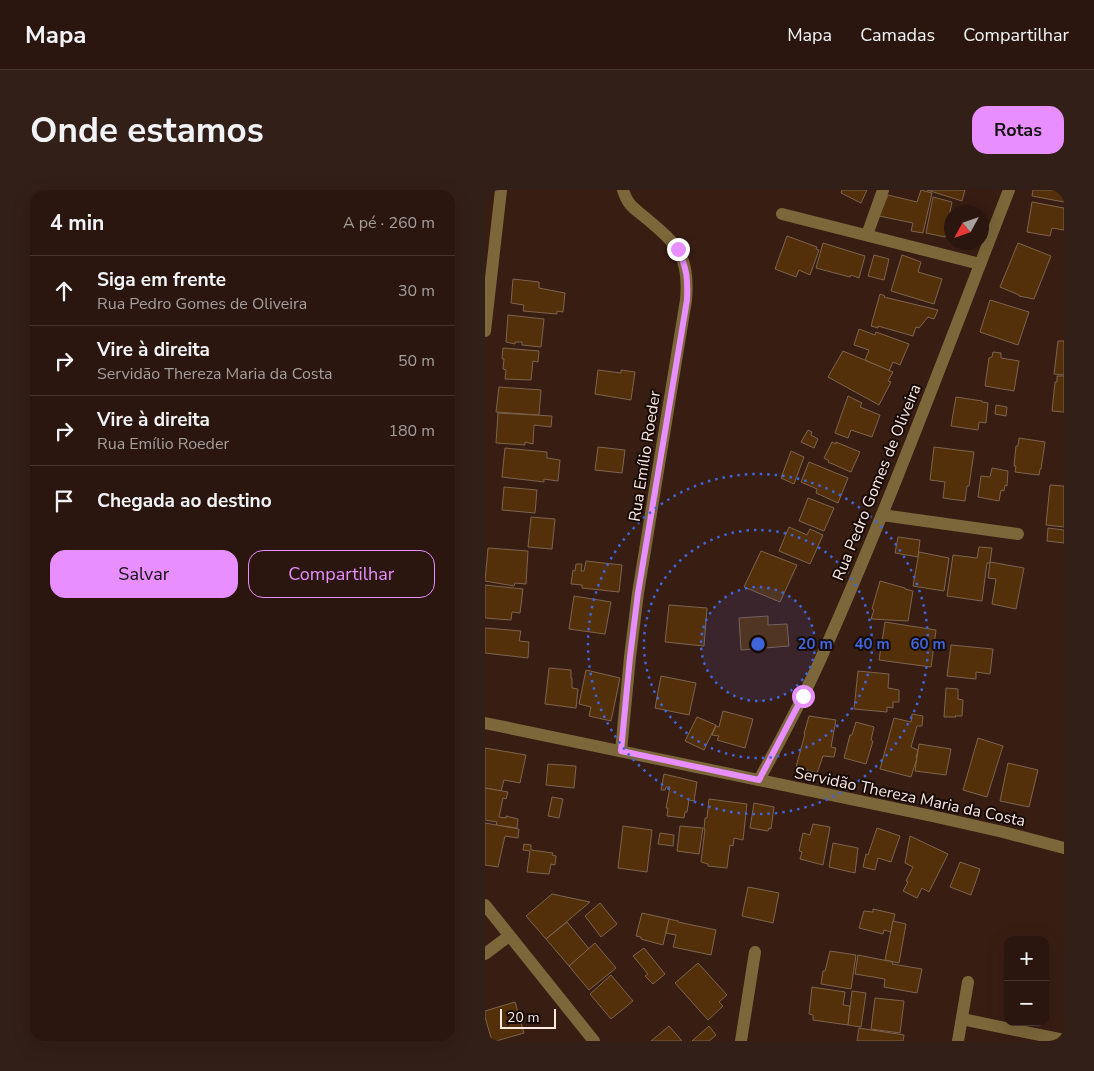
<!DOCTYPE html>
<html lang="pt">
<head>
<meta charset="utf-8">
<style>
  body { margin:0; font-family:"Nunito Sans",sans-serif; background:#321f17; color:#f1f3f6 }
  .controls { position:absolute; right:15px; bottom:15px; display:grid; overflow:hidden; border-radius:10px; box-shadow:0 5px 20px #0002 }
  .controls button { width:45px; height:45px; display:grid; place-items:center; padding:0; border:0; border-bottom:1px solid #46352e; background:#2a160e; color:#f1f3f6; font:25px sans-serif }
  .compass { position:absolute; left:459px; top:15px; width:45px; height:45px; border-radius:50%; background:#2a160e; box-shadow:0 5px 20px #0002; rotate:230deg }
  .scale { position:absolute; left:15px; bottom:12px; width:56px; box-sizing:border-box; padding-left:5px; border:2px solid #fde9e3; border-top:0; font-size:14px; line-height:18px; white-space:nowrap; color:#fde9e3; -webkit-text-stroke:4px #170b07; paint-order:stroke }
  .stop { position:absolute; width:15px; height:15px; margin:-11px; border:4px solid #e88eff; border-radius:50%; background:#fff }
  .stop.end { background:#e88eff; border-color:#fff; box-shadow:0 1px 5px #0008 }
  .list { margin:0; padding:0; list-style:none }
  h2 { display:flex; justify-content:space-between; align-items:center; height:65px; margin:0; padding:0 20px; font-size:21px }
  h2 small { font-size:16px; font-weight:400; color:#a59f9e }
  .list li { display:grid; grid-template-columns:32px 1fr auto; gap:15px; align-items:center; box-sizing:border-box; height:70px; padding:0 20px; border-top:1px solid #46352e }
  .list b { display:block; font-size:19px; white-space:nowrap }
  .list p { margin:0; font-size:16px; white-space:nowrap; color:#a59f9e }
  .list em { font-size:16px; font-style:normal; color:#a59f9e }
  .actions { display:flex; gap:10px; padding:15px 20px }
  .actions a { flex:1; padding:11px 0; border:1px solid #e88eff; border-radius:15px; text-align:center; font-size:18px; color:#e88eff }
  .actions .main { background:#e88eff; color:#111 }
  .icon { flex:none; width:28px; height:28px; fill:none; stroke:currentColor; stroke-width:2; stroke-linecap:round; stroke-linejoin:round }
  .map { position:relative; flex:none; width:579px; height:851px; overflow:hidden; border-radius:15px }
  header { display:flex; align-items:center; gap:30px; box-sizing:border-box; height:70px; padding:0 25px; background:#2a160e; border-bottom:1px solid #46352e }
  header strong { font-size:24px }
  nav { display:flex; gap:28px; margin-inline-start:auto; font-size:18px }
  .intro { display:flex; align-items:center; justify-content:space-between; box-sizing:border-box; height:120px; padding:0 30px }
  h1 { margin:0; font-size:35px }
  .button { padding:12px 22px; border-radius:15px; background:#e88eff; color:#111; font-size:18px; font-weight:700 }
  main { display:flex; gap:30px; padding:0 30px }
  aside { flex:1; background:#2a160e; border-radius:15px; box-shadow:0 5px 20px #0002 }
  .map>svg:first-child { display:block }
  .building { fill:#533009; stroke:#7d644e }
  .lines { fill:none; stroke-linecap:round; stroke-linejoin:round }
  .street { stroke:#7c673a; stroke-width:12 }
  .route { stroke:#e88eff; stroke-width:6 }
  .ring { fill:none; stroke:#3f65da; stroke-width:2.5; stroke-dasharray:2.5 5 }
  .labels { text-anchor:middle; stroke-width:4; stroke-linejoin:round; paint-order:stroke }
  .street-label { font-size:16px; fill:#fde9e3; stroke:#170b07 }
  .centre { fill:#3f65da; stroke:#170b07; stroke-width:2.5 }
  .ring-label { font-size:15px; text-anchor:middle; font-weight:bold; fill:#3f65da; stroke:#170b07; stroke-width:4; stroke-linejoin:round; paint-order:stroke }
</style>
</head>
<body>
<header>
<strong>Mapa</strong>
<nav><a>Mapa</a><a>Camadas</a><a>Compartilhar</a></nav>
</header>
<div class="intro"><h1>Onde estamos</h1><a class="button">Rotas</a></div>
<main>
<aside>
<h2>4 min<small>A pé · 260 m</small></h2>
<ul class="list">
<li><svg class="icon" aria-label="ahead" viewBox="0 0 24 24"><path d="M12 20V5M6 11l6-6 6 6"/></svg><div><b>Siga em frente</b><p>Rua Pedro Gomes de Oliveira</p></div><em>30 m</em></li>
<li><svg class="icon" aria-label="right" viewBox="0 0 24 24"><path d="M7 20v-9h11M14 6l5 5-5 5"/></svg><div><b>Vire à direita</b><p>Servidão Thereza Maria da Costa</p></div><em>50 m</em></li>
<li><svg class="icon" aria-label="right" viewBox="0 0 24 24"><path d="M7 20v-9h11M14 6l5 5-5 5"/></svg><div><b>Vire à direita</b><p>Rua Emílio Roeder</p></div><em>180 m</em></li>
<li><svg class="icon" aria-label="arrive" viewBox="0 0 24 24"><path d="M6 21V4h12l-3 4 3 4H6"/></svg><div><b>Chegada ao destino</b></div></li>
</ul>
<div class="actions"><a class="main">Salvar</a><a>Compartilhar</a></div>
</aside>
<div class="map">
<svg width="579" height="851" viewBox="0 0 579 851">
  <rect width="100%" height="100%" fill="#381d13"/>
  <g class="building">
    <path d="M 357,0 L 382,0 L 376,13 L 356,3 Z"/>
    <path d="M 436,0 L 447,3 L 438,43 L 426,41 L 428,33 L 394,26 L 403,5 L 432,12 Z"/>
    <path d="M 442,0 L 480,0 L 477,11 Z"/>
    <path d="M 548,0 L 579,0 L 579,12 L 547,6 Z"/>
    <path d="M 448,7 L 467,12 L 460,47 L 441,43 Z"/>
    <path d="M 547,12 L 579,18 L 579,40 L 567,38 L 565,46 L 542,42 Z"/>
    <path d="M 302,46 L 332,57 L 331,59 L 334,60 L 325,85 L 314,80 L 311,87 L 290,79 Z"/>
    <path d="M 338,53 L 380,66 L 374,88 L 366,85 L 365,87 L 331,78 Z"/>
    <path d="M 533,53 L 566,66 L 549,109 L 534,106 L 534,105 L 515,97 Z"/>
    <path d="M 389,65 L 404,69 L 399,90 L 383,86 Z"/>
    <path d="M 417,65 L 436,72 L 433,82 L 457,89 L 449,114 L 406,101 Z"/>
    <path d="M 28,89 L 54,92 L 54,98 L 80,103 L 78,122 L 72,121 L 72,124 L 38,121 L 39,115 L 26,113 Z"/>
    <path d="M 395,104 L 400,106 L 399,107 L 453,120 L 449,129 L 443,127 L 434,138 L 431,137 L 428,146 L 393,136 L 393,138 L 386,136 Z"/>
    <path d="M 505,110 L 544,122 L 533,155 L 495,142 Z"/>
    <path d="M 23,125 L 59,129 L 56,157 L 37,155 L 37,152 L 30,152 L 30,154 L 21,152 Z"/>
    <path d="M 374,139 L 390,145 L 391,142 L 424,154 L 415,175 L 408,172 L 404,181 L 380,170 L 384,160 L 369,155 Z"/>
    <path d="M 573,151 L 579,151 L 579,185 L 569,184 Z"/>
    <path d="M 18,158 L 54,161 L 53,172 L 48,171 L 46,190 L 20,189 L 21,180 L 18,179 L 19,169 L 17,169 Z"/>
    <path d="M 358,161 L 408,182 L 403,191 L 406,192 L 394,215 L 343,187 Z"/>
    <path d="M 508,162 L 516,163 L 516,168 L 534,171 L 529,201 L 500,196 L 504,168 L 507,167 Z"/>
    <path d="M 113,180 L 136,183 L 136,180 L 150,182 L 146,210 L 110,204 Z"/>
    <path d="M 572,186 L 579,186 L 579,222 L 567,221 L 570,192 L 572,192 Z"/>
    <path d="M 14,197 L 56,200 L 54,225 L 11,222 Z"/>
    <path d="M 363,206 L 377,213 L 375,217 L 395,225 L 387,247 L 366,240 L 363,248 L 350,243 Z"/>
    <path d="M 471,207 L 497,211 L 497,212 L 503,213 L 501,233 L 494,232 L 493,240 L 466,236 Z"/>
    <path d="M 511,215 L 522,217 L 521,226 L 510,224 Z"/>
    <path d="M 13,223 L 67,226 L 66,237 L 49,235 L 48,254 L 40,252 L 40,255 L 11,253 Z"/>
    <path d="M 323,240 L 327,242 L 326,245 L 333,249 L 329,258 L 316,252 Z"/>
    <path d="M 534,248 L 560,252 L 556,279 L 555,279 L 554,285 L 530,282 L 531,276 L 529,276 L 531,256 L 533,256 Z"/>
    <path d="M 347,252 L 351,254 L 351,252 L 375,262 L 366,282 L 343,272 L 344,271 L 339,268 Z"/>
    <path d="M 113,257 L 140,260 L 137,283 L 110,280 Z"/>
    <path d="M 449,257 L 489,262 L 484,296 L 482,296 L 480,311 L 458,308 L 460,292 L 445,290 Z"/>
    <path d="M 20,258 L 62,262 L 62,268 L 75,270 L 73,291 L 59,289 L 59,292 L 17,287 Z"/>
    <path d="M 306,261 L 319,267 L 309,294 L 296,288 Z"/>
    <path d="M 324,272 L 363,288 L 353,313 L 331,303 L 332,299 L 316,292 Z"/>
    <path d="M 507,278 L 523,281 L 522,296 L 520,295 L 519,301 L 516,300 L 514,311 L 493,307 L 496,286 L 505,287 Z"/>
    <path d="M 565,295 L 579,296 L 579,337 L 561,335 Z"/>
    <path d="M 19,297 L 52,300 L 50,323 L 17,320 Z"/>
    <path d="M 323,308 L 349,318 L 339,341 L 314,331 Z"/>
    <path d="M 46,327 L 70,329 L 67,359 L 43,357 Z"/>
    <path d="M 304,337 L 322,345 L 325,339 L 338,345 L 325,374 L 294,361 Z"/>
    <path d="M 563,338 L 579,340 L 579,353 L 562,351 Z"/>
    <path d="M 413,347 L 435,350 L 433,367 L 410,363 Z"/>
    <path d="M 494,357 L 507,358 L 505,373 L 502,373 L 497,411 L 462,406 L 468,365 L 492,368 Z"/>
    <path d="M 3,358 L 43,361 L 41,394 L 30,393 L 29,396 L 0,391 Z"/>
    <path d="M 276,361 L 312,375 L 295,412 L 259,397 Z"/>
    <path d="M 434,362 L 464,368 L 459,401 L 428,396 Z"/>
    <path d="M 101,371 L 137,375 L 134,402 L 97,398 L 97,395 L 86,394 L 88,380 L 90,381 L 91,374 L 97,374 L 96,381 L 99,381 Z"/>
    <path d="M 505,372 L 539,378 L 531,419 L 507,414 L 511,389 L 503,388 Z"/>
    <path d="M 395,391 L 420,398 L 420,399 L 428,401 L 423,431 L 386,429 L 389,420 L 387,419 Z"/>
    <path d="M 0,395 L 38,399 L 35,423 L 27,422 L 26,430 L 0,428 Z"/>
    <path d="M 89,406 L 126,412 L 120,444 L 84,439 Z"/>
    <path d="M 184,415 L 222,418 L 219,456 L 180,452 Z"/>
    <path d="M 283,426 L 283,435 L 302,434 L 304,456 L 256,460 L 254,428 Z"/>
    <path d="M 400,432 L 451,440 L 446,477 L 394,470 Z"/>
    <path d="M 0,438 L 36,441 L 34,451 L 44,452 L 43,468 L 0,463 Z"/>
    <path d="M 466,455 L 508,459 L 505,484 L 491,482 L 491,489 L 462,486 Z"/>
    <path d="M 64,478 L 86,480 L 86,488 L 87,488 L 87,498 L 93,499 L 91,518 L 60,514 Z"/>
    <path d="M 101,480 L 135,488 L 126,531 L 104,526 L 106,517 L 94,514 Z"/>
    <path d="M 373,481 L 404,484 L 403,498 L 414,500 L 414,512 L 408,512 L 408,518 L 402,517 L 402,522 L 369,519 Z"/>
    <path d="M 176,486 L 211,493 L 204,525 L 170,518 Z"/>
    <path d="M 461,498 L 473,499 L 473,509 L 478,510 L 477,526 L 470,526 L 471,527 L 459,527 Z"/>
    <path d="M 238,521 L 268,529 L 260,558 L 232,550 L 234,546 L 227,545 L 231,536 L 234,537 Z"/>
    <path d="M 427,524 L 438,526 L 437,536 L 432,536 L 426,557 L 433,560 L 431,568 L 432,568 L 426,587 L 395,579 L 409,528 L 426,532 Z"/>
    <path d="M 324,526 L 351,530 L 346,557 L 351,558 L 349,567 L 338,566 L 332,583 L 311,577 L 320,544 L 319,544 Z"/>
    <path d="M 212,527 L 231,535 L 219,560 L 200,551 Z"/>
    <path d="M 371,532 L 389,537 L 386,550 L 388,551 L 381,574 L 359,568 L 365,545 L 367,545 Z"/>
    <path d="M 493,548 L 518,556 L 502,607 L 478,600 Z"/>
    <path d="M 434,554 L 466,559 L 461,585 L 430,581 Z"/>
    <path d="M 0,558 L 41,565 L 35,593 L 19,590 L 16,601 L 0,598 Z"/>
    <path d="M 523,573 L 553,580 L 544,617 L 515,611 Z"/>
    <path d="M 63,574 L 91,576 L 89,598 L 61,595 Z"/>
    <path d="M 179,584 L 212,592 L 209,611 L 204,610 L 202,622 L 200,622 L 199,628 L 182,626 L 183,618 L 181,618 L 185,597 L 181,597 L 180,600 L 176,600 Z"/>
    <path d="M 0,598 L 23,602 L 21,609 L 18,608 L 14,627 L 21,628 L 21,626 L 33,629 L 32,638 L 11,635 L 12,632 L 0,630 Z"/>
    <path d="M 67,607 L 78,609 L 74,628 L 63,626 Z"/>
    <path d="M 224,609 L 262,614 L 258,650 L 249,648 L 248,656 L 245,655 L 242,678 L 223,676 L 223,674 L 216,672 L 220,639 L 219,639 L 220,628 L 222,628 Z"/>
    <path d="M 269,613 L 289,617 L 286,639 L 284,638 L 283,641 L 265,638 Z"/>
    <path d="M 0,633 L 34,639 L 33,648 L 20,646 L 13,677 L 0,675 Z"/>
    <path d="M 328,634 L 345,637 L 338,675 L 315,669 L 317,662 L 314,661 L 318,643 L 325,645 Z"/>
    <path d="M 138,636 L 167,640 L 162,682 L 133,678 Z"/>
    <path d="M 195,636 L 218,638 L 214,664 L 192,661 Z"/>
    <path d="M 392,638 L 415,646 L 406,672 L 393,668 L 390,680 L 378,677 L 381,664 L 383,665 Z"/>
    <path d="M 175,643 L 189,645 L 188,656 L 173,654 Z"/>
    <path d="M 425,646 L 463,664 L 444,702 L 437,698 L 432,708 L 418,701 L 423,692 L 421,691 L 428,677 L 420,673 Z"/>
    <path d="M 348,653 L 373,658 L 370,683 L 344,677 Z"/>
    <path d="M 39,654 L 46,655 L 46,660 L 68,663 L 67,665 L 71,666 L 70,675 L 66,674 L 64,684 L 42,682 L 45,661 L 38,660 Z"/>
    <path d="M 475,672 L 495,679 L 486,705 L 465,697 Z"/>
    <path d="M 263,697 L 294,703 L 288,733 L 257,726 Z"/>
    <path d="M 67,704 L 105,712 L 61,749 L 41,726 Z"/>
    <path d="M 115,713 L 132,734 L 116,747 L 100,726 Z"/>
    <path d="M 388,719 L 410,724 L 406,742 L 399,740 L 398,744 L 374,738 L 379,721 L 388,722 Z"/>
    <path d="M 157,723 L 184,729 L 178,755 L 156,749 L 156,747 L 151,746 Z"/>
    <path d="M 184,729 L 193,731 L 193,732 L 231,740 L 226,765 L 188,757 L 191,745 L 181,743 Z"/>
    <path d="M 408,731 L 421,734 L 414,773 L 400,770 Z"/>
    <path d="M 82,732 L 104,759 L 84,776 L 61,749 Z"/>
    <path d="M 110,753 L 131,778 L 104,800 L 84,776 Z"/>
    <path d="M 159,758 L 180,784 L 168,794 L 160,786 L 163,784 L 148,766 Z"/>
    <path d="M 345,761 L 371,765 L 366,799 L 336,794 L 338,781 L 340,781 Z"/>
    <path d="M 373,765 L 408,772 L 407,774 L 437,779 L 432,803 L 399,797 L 400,789 L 370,784 Z"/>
    <path d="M 213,773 L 242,805 L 234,812 L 238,816 L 223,830 L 190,793 Z"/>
    <path d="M 126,785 L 148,811 L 126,829 L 105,804 Z"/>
    <path d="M 327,797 L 360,802 L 358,815 L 365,816 L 363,835 L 328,830 L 328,825 L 324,824 Z"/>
    <path d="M 367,801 L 381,803 L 376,837 L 363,835 Z"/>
    <path d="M 390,808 L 419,811 L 415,843 L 386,839 Z"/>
    <path d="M 30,812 L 39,843 L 11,851 L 7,851 L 0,827 L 0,821 Z"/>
    <path d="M 184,836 L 197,851 L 166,851 Z"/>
    <path d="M 224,836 L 231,845 L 224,851 L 207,851 Z"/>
    <path d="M 374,838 L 419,845 L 418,851 L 372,851 Z"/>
  </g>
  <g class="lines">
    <g class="street">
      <path d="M 297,24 L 495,74"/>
      <path d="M 382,45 L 398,0"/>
      <path d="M 0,141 L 16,0"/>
      <path d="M 397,325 L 533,344"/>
      <path d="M 0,533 L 447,626 L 518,642 L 579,658"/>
      <path d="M 136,561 L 145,467 L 153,403 L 201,110 C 205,67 193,55 162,29 C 149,18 143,16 138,0"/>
      <path d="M 274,590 C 297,547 321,504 340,459 C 407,308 464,153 524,0"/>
      <path d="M 0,715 L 109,851"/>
      <path d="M 0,764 L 24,746"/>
      <path d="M 477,829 L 579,850"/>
      <path d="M 256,851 L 270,762"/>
      <path d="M 473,851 L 483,792"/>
    </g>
  </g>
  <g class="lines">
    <path class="route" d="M 193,59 C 202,79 203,89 202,110 L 153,403 L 145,467 L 136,561 L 274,590 L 318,506"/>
  </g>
  <circle cx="273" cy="454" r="57" fill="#3f65da" fill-opacity=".12"/>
  <g class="ring">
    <circle cx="273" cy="454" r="57"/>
    <circle cx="273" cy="454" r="114"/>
    <circle cx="273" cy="454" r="170"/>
  </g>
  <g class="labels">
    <g class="street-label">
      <text transform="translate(159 266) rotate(-81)" y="6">Rua Emílio Roeder</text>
      <text transform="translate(391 292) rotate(-68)" y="6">Rua Pedro Gomes de Oliveira</text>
      <text transform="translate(425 606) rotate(12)" y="6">Servidão Thereza Maria da Costa</text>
    </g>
  </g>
  <circle cx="273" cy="454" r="8" class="centre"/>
  <g class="ring-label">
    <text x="330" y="459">20 m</text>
    <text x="387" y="459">40 m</text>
    <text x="443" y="459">60 m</text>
  </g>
</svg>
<div class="controls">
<button>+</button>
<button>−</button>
</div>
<svg class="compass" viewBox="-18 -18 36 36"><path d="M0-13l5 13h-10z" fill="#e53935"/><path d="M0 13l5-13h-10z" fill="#a59f9e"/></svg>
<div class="scale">20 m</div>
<div class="stop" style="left:318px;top:506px"></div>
<div class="stop end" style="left:193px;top:59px"></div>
</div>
</main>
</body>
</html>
